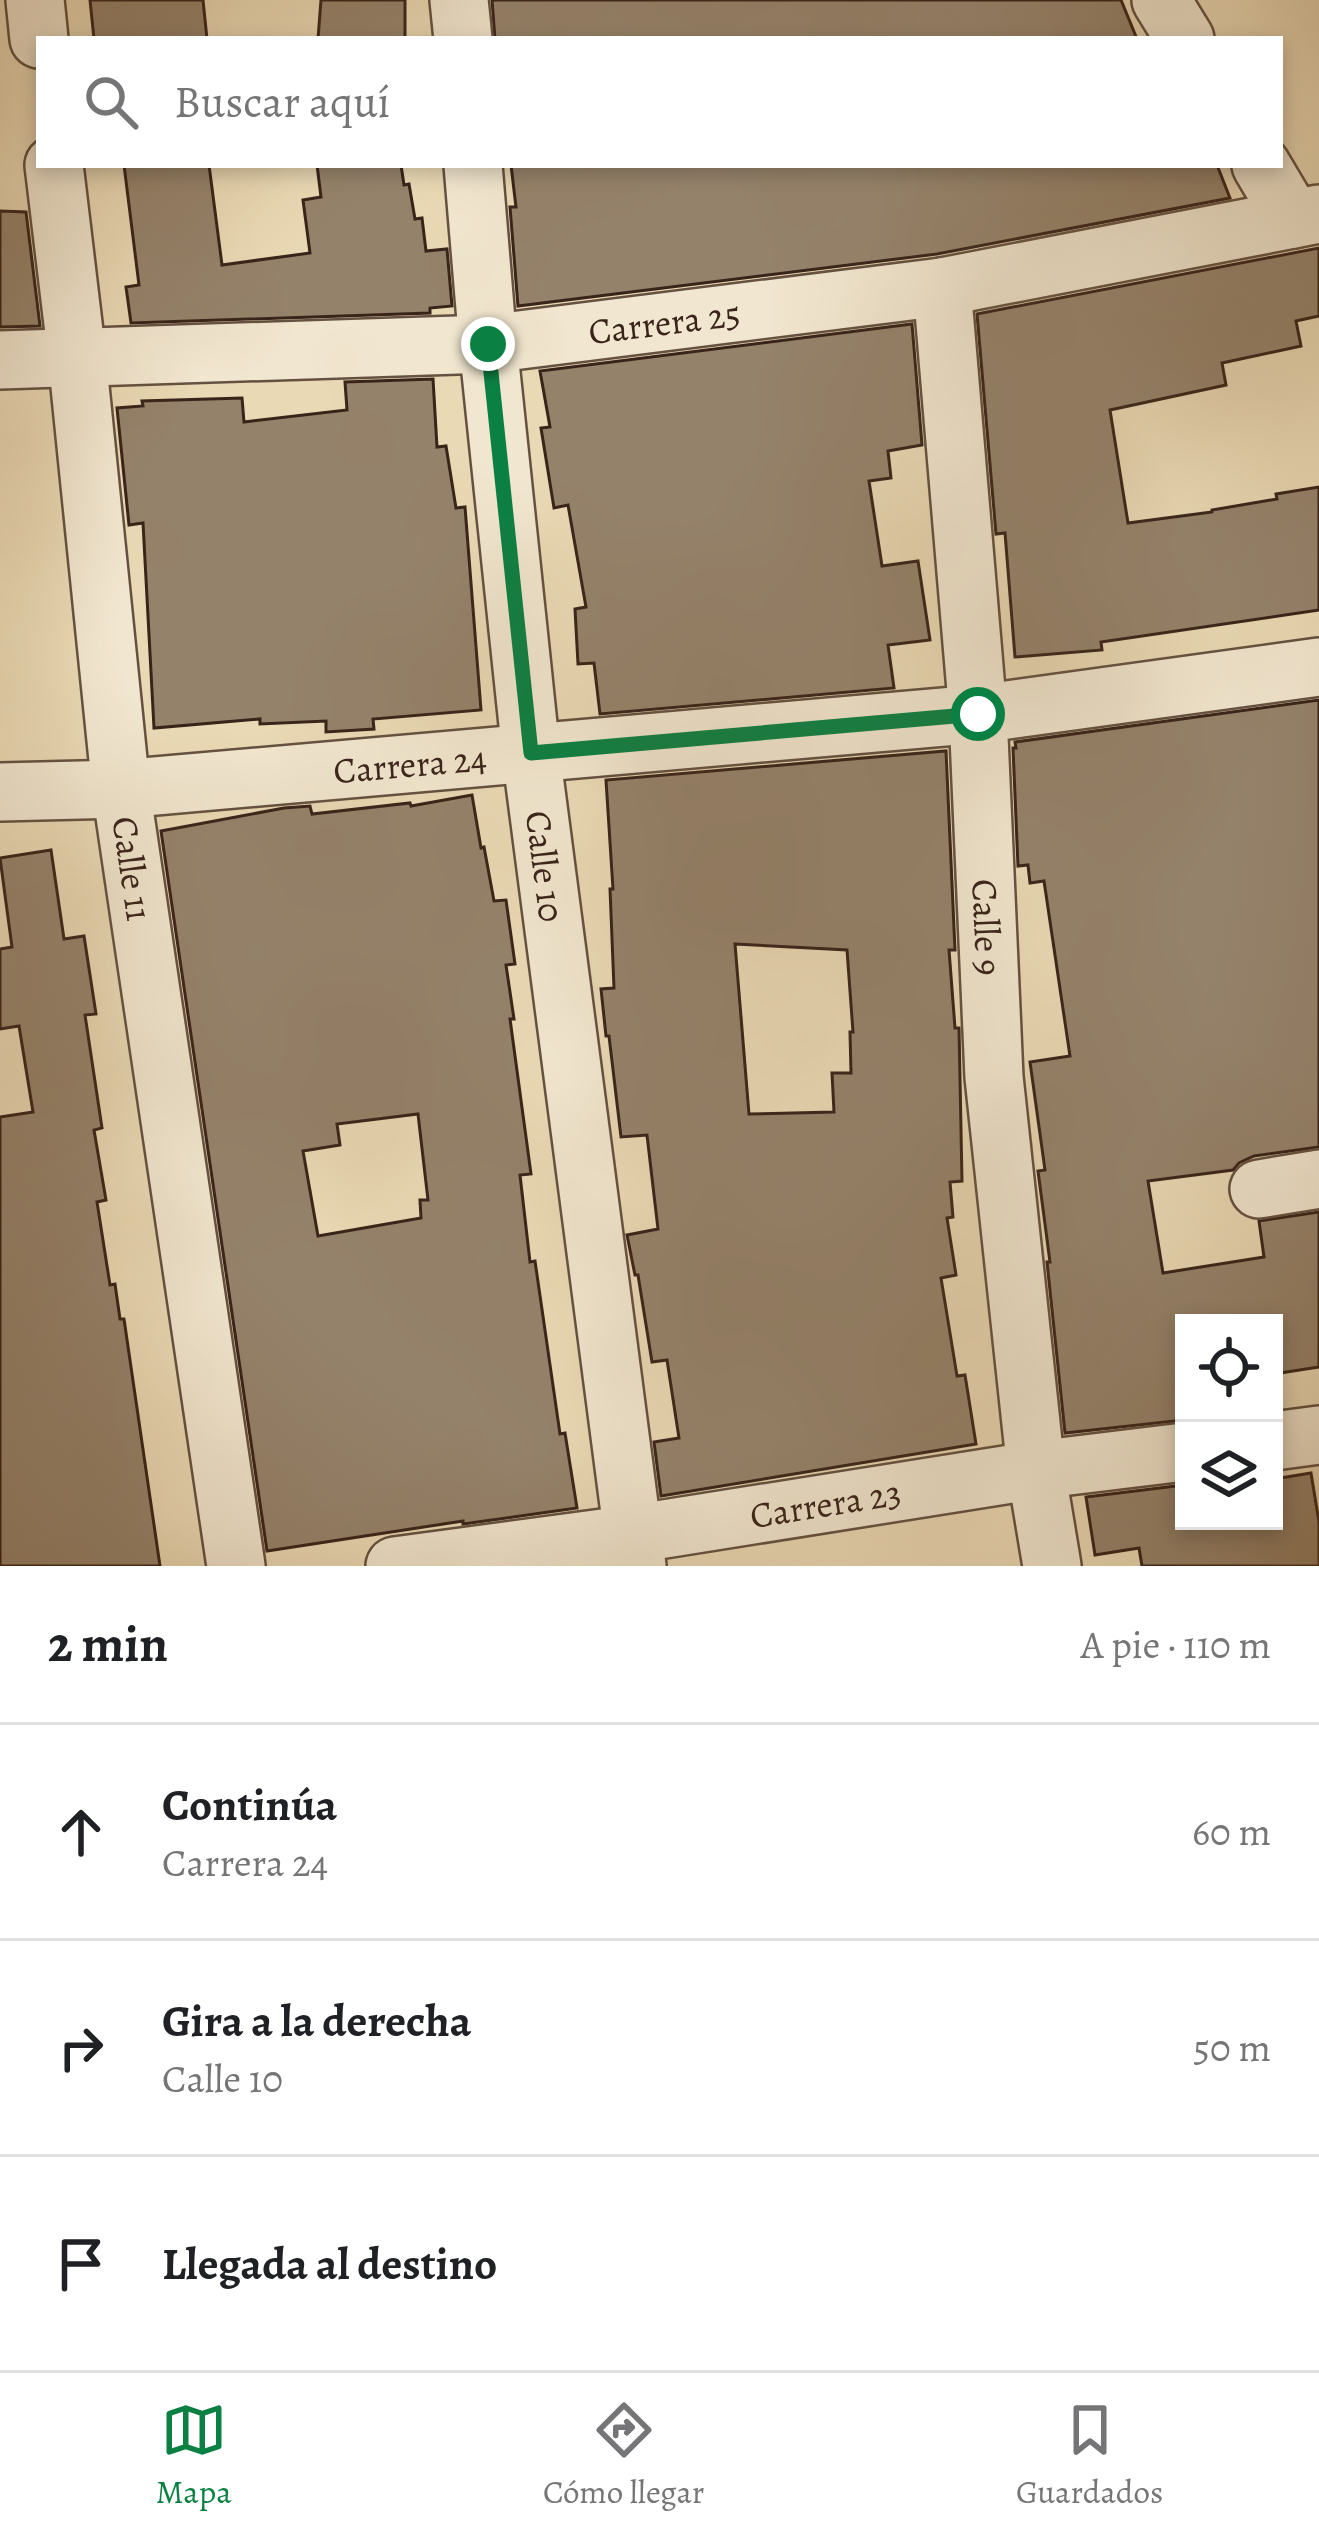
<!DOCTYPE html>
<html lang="es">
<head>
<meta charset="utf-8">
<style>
  body { margin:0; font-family:Alegreya,serif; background:#f6f6f6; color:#202124 }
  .controls { position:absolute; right:36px; bottom:36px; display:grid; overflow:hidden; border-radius:0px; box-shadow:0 6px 18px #0003 }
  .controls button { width:108px; height:108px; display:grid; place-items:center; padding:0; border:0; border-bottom:3px solid #e0e0e0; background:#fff; color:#202124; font:60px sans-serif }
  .stop { position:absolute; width:36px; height:36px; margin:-27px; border:9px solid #0b8043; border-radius:50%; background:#fff }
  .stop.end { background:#0b8043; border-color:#fff; box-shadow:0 3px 12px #0008 }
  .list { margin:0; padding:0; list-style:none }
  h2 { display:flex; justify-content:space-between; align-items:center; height:156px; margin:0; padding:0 48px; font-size:51px }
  h2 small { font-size:39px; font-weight:400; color:#757577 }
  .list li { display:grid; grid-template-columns:78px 1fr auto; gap:36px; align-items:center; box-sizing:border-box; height:216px; padding:0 48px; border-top:3px solid #e0e0e0 }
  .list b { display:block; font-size:45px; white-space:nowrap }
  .list p { margin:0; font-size:39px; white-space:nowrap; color:#757577 }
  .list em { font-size:39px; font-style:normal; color:#757577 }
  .icon { flex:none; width:66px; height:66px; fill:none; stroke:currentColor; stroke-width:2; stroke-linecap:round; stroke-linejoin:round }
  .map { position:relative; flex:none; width:1319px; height:1566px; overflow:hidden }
  .search { position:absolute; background:#fff; box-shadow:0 6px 18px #0003; left:36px; right:36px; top:36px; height:132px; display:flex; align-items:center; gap:30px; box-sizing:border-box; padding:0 42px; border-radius:0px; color:#757577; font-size:45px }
  .sheet { height:804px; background:#fff }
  nav { display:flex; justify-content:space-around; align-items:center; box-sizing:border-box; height:168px; border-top:3px solid #e0e0e0; background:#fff; font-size:33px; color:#757577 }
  nav a { display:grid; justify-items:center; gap:6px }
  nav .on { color:#0b8043 }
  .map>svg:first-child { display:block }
  .building { fill:#95826b; stroke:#39241a; stroke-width:3; fill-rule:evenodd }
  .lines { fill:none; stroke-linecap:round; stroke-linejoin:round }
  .minor-casing { stroke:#655141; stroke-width:62 }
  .minor { stroke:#f1e6cf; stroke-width:57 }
  .route { stroke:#0b8043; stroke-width:15 }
  .labels { text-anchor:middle; stroke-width:10; stroke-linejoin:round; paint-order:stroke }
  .street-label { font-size:36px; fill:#39241a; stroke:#f1e6cf }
</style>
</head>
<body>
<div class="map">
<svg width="1319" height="1566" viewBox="0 0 1319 1566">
  <rect width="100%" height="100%" fill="#ead9b5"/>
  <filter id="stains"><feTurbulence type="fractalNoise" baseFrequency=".00167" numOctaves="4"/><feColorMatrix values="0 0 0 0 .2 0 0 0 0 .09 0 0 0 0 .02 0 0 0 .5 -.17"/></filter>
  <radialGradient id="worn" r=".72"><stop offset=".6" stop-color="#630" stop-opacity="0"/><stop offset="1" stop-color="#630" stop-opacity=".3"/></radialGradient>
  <g class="building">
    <path d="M 90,0 L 203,0 L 207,39 L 94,39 Z"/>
    <path d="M 321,0 L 405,0 L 405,39 L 318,39 Z"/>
    <path d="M 492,0 L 1121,0 L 1137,39 L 495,39 Z"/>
    <path d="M 124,165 L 209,165 L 222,265 L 310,253 L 303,200 L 321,197 L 317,165 L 401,165 L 404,185 L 409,184 L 415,219 L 422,218 L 426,251 L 447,249 L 452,306 L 430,308 L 430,313 L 131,323 L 126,287 L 139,285 Z"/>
    <path d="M 511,165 L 1217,165 L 1230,198 L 937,254 L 518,306 L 510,207 L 516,207 Z"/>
    <path d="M 0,211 L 26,212 L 40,326 L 0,327 Z"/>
    <path d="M 1319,248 L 1319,316 L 1296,321 L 1301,346 L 1222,363 L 1226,385 L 1110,410 L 1128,523 L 1212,512 L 1212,510 L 1277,499 L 1276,494 L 1319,487 L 1319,610 L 1101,642 L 1102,650 L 1015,657 L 1005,533 L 996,534 L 977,314 Z"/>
    <path d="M 912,324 L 922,445 L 888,451 L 891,478 L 869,481 L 882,566 L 918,561 L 930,640 L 888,645 L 894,688 L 600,714 L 594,663 L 578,664 L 575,609 L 586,607 L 568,505 L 554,508 L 541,428 L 550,427 L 540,371 Z"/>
    <path d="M 433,379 L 437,447 L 446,446 L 456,508 L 465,507 L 481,710 L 373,719 L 374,729 L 326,732 L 326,721 L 260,724 L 260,719 L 154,728 L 143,523 L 129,525 L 117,408 L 143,406 L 142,401 L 242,398 L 244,422 L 347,410 L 345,382 Z"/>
    <path d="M 1319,700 L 1319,1147 L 1254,1156 L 1239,1163 L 1233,1170 L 1148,1181 L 1163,1273 L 1264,1257 L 1259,1221 L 1319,1212 L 1319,1367 L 1274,1374 L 1274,1323 L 1184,1323 L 1184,1420 L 1065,1433 L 1047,1262 L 1050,1262 L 1038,1171 L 1045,1170 L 1030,1062 L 1070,1056 L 1044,881 L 1030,883 L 1028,865 L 1018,866 L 1013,748 L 1016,748 L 1015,742 Z"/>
    <path d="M 946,751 L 955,950 L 949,950 L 955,1028 L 959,1028 L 962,1181 L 950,1182 L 953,1217 L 947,1218 L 956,1275 L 941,1278 L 957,1376 L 965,1375 L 976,1444 L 661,1496 L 654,1442 L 679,1438 L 667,1360 L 652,1362 L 638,1275 L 635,1275 L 627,1235 L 658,1229 L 647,1135 L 621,1137 L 609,1036 L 606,1036 L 601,989 L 614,988 L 610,889 L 613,889 L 606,780 ZM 735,944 L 847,950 L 853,1032 L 850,1032 L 851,1073 L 832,1073 L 834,1112 L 749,1114 Z"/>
    <path d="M 472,795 L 481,848 L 484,847 L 494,901 L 506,900 L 515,964 L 506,965 L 514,1019 L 510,1019 L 531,1174 L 520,1175 L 530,1262 L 535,1261 L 560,1434 L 565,1433 L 577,1508 L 463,1524 L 463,1521 L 267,1551 L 161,831 L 284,808 L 310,806 L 312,814 L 410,803 L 411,806 ZM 418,1114 L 428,1200 L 420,1200 L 421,1218 L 318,1236 L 303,1151 L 340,1145 L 337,1124 Z"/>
    <path d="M 51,850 L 64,939 L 84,936 L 96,1014 L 85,1015 L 102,1128 L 94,1130 L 106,1200 L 97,1202 L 110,1285 L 115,1284 L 120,1319 L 124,1319 L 160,1566 L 0,1566 L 0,1117 L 33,1112 L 19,1026 L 0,1029 L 0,949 L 12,947 L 0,858 Z"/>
    <path d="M 1311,1473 L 1319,1522 L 1319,1566 L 1142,1566 L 1139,1548 L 1095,1555 L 1086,1497 L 1184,1485 L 1184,1521 L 1274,1521 L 1274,1479 Z"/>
  </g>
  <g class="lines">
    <defs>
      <g id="minor">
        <path d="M 35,0 L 39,39"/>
        <path d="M 459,0 L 463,39"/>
        <path d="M 1161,0 L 1185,39"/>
        <path id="s1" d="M 54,165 L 77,357 L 121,789 L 236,1566"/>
        <path id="s2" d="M 473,165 L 488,344 L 531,753 L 637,1566"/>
        <path d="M 1261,165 L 1293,219"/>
        <path id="s3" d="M 942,287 L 978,714 L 994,1077 L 1036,1470 L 1052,1566"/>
        <path id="s4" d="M 0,360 L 488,344 L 942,287 L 1319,214"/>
        <path id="s5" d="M 0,792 L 121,789 L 978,714 L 1319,667"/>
        <path d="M 1259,1189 L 1319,1179"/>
        <path d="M 1274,1441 L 1319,1435"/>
        <path id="s6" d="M 395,1566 L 633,1534 L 1036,1470 L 1184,1452"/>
      </g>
    </defs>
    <use href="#minor" class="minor-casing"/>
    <use href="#minor" class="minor"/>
  </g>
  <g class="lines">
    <path class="route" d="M 488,344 L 531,753 L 978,714"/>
  </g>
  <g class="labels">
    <g class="street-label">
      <text dy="13" stroke="none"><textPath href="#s4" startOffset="666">Carrera 25</textPath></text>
      <text dy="13" stroke="none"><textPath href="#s5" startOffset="411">Carrera 24</textPath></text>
      <text dy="13" stroke="none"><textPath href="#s1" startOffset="708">Calle 11</textPath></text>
      <text dy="13" stroke="none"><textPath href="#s2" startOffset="705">Calle 10</textPath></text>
      <text dy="13" stroke="none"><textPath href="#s3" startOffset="642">Calle 9</textPath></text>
      <text dy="13" stroke="none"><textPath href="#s6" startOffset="435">Carrera 23</textPath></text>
    </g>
  </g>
  <rect width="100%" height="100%" filter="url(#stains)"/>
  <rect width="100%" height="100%" fill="url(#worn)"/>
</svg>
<div class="controls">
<button><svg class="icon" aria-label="locate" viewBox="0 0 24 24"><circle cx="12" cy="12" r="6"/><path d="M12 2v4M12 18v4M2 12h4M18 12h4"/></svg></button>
<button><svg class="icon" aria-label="layers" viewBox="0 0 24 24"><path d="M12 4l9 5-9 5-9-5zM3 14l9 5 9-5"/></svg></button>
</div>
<div class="stop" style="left:978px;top:714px"></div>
<div class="stop end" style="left:488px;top:344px"></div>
<div class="search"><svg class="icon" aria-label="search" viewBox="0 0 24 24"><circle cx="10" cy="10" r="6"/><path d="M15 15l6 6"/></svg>Buscar aquí</div>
</div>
<section class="sheet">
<h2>2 min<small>A pie · 110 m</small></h2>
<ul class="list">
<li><svg class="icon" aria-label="ahead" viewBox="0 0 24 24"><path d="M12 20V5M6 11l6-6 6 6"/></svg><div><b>Continúa</b><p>Carrera 24</p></div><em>60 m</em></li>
<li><svg class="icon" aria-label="right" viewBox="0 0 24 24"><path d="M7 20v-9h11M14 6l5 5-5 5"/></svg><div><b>Gira a la derecha</b><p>Calle 10</p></div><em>50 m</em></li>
<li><svg class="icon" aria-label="arrive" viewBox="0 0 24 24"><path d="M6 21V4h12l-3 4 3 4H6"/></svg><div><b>Llegada al destino</b></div></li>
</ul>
</section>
<nav>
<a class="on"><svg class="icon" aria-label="map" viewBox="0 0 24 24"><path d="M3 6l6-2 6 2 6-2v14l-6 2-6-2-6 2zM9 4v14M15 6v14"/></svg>Mapa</a>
<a><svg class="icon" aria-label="directions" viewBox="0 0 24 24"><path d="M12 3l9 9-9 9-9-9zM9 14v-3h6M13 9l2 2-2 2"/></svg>Cómo llegar</a>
<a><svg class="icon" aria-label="saved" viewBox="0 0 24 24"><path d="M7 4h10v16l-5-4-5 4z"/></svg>Guardados</a>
</nav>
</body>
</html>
